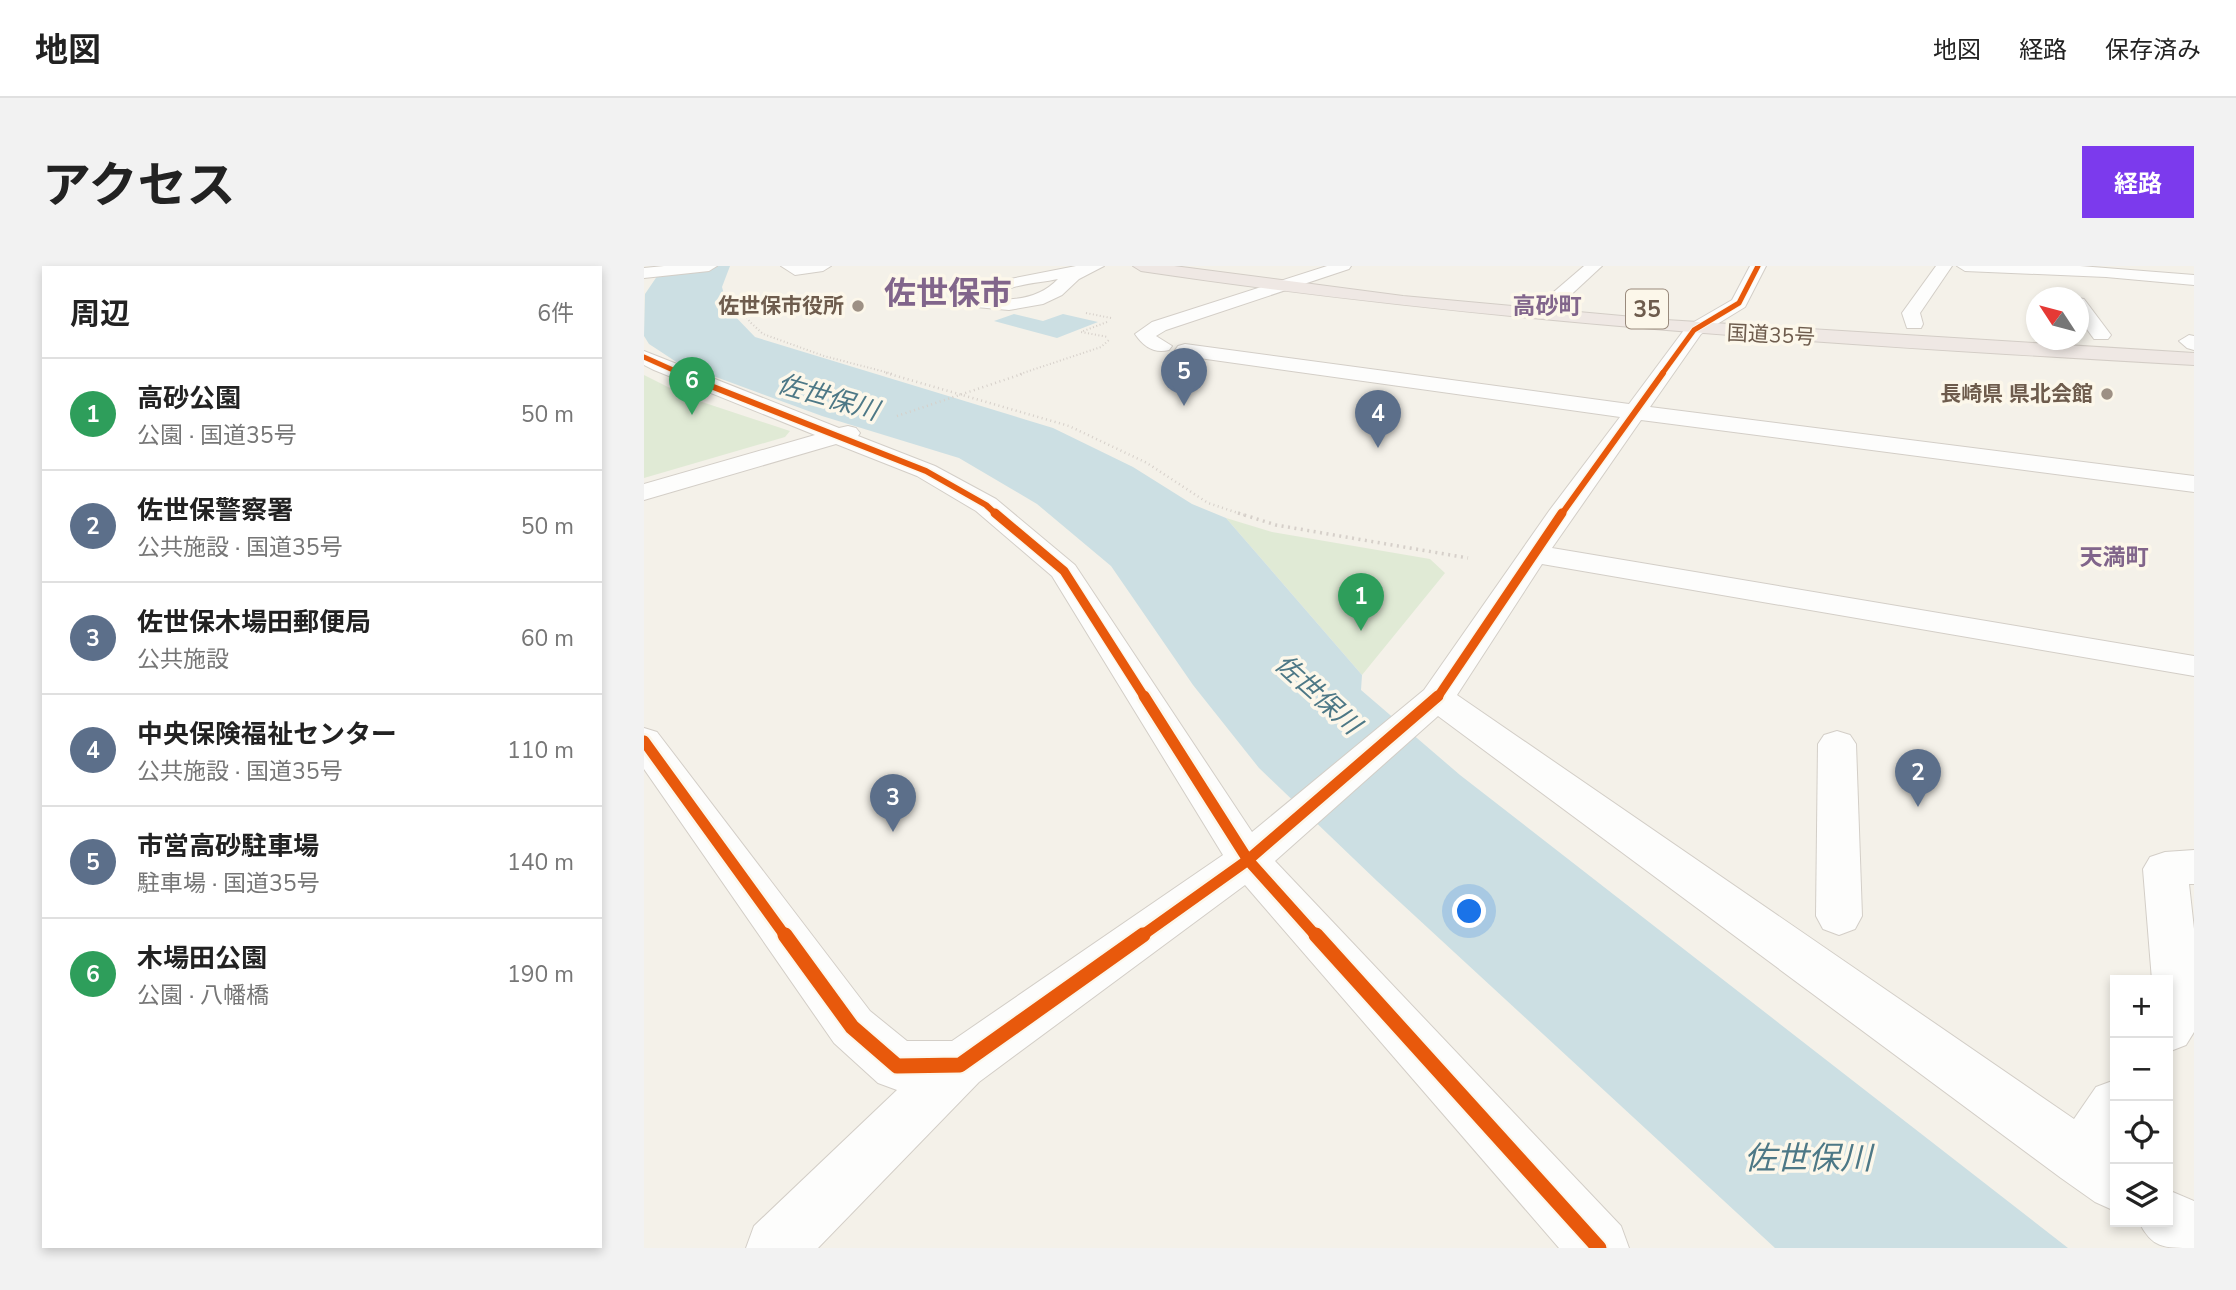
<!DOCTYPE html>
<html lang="ja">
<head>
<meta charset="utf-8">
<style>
  body { margin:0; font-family:"Nunito Sans","Noto Sans JP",sans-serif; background:#f2f2f2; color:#222 }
  .controls { position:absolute; right:21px; bottom:21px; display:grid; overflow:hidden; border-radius:0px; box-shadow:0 4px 10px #0003 }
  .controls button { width:63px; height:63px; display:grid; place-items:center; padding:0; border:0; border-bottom:2px solid #e0e0e0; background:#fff; color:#222; font:35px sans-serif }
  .compass { position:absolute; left:1382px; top:21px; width:63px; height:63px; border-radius:50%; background:#fff; box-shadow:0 4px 10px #0003; rotate:306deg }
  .you { position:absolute; left:826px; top:646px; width:24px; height:24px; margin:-18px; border:5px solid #fff; border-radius:50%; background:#1a73e8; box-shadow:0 0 0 10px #1a73e833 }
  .badge { display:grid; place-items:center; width:46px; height:46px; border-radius:50%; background:#7c3aed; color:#fff; font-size:23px; font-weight:700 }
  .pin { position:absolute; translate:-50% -58px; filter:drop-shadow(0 2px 4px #0008) }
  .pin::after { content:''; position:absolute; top:37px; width:24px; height:21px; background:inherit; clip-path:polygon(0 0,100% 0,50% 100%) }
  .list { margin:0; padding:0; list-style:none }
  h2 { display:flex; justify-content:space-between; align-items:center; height:91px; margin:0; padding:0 28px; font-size:30px }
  h2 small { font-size:23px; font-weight:400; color:#767676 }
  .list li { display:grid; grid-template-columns:46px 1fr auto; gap:21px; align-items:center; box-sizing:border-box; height:112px; padding:0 28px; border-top:2px solid #e0e0e0 }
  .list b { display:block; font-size:26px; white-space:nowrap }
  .list p { margin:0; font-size:23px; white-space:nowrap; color:#767676 }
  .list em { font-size:23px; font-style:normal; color:#767676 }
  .icon { flex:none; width:38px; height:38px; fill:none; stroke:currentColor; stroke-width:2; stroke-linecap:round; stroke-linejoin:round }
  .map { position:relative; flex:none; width:1550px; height:982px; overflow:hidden; border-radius:0px }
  header { display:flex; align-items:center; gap:42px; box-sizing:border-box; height:98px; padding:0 35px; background:#fff; border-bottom:2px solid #e0e0e0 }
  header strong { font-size:33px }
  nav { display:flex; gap:38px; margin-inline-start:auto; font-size:24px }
  .intro { display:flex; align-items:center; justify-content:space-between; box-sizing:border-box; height:168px; padding:0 42px }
  h1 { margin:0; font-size:49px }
  .button { padding:18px 32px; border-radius:0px; background:#7c3aed; color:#fff; font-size:24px; font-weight:700 }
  main { display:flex; gap:42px; padding:0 42px }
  aside { flex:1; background:#fff; border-radius:0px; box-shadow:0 4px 10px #0003 }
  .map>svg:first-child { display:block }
  .green { fill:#e0ead5 }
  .water { fill:#ccdfe3 }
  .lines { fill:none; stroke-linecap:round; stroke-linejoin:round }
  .minor-casing { stroke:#d3cec7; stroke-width:2 }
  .highway-casing { stroke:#d3cdc6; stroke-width:2 }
  .path-far2 { stroke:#d6d0ca; stroke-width:2; stroke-dasharray:1 2.5; stroke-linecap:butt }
  .path-far1 { stroke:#d6d0ca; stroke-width:2.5; stroke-dasharray:1 3.5; stroke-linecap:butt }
  .path { stroke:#d6d0ca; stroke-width:3.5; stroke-dasharray:2 4.5; stroke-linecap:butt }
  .minor { fill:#fdfdfc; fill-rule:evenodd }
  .highway { fill:#efe8e4; fill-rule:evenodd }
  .cycleway-far4-casing { stroke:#fcf7ea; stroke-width:7 }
  .cycleway-far3-casing { stroke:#fcf7ea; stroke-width:9 }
  .cycleway-far2-casing { stroke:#fcf7ea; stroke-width:12 }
  .cycleway-far1-casing { stroke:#fcf7ea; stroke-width:16 }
  .cycleway-casing { stroke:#fcf7ea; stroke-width:19 }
  .cycleway-far4 { stroke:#e8590c; stroke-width:5 }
  .cycleway-far3 { stroke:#e8590c; stroke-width:6 }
  .cycleway-far2 { stroke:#e8590c; stroke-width:9 }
  .cycleway-far1 { stroke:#e8590c; stroke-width:11 }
  .cycleway { stroke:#e8590c; stroke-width:15 }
  .poi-dot { fill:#9d9084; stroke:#fcf7ea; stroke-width:2.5 }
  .labels { text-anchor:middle; stroke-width:7; stroke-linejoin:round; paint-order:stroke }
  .far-poi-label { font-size:21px; font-weight:bold; fill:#6e5c4d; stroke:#fcf7ea; text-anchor:end }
  .far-street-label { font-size:21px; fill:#6e5c4d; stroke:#fcf7ea }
  .far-quarter-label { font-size:23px; font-weight:bold; fill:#81658b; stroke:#fcf7ea }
  .shield { fill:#fcf7ea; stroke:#998a7c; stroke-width:2 }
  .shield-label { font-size:23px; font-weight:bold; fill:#6e5c4d }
  .water-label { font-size:26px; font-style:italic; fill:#4d7886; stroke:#fcf7ea }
  .far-town-label { font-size:32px; font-weight:bold; fill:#81658b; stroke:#fcf7ea }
  .near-water-label { font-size:32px; font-style:italic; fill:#4d7886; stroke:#fcf7ea }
</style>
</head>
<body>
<header>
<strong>地図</strong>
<nav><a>地図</a><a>経路</a><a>保存済み</a></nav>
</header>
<div class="intro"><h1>アクセス</h1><a class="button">経路</a></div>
<main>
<aside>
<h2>周辺<small>6件</small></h2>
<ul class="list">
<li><span class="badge" style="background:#2e9e5b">1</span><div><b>高砂公園</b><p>公園 · 国道35号</p></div><em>50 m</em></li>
<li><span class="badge" style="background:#5c6f8a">2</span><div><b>佐世保警察署</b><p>公共施設 · 国道35号</p></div><em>50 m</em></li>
<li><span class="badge" style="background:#5c6f8a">3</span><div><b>佐世保木場田郵便局</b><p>公共施設</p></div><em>60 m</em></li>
<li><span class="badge" style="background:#5c6f8a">4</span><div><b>中央保険福祉センター</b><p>公共施設 · 国道35号</p></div><em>110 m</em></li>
<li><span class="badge" style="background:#5c6f8a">5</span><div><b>市営高砂駐車場</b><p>駐車場 · 国道35号</p></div><em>140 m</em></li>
<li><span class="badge" style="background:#2e9e5b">6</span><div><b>木場田公園</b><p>公園 · 八幡橋</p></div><em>190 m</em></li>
</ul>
</aside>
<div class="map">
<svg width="1550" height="982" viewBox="0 0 1550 982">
  <rect width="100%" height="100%" fill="#f4f1e9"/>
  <g class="green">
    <path d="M 0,109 L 46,132 L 146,165 L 141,171 L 0,212 Z"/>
    <path d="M 582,252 L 628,266 L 786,293 L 801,307 L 718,409 Z"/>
  </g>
  <g class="water">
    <path d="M 20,0 L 86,0 L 78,21 L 84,43 L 111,71 L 409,162 L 489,201 L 548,238 L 582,252 L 718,409 L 717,424 L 816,509 L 1424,982 L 1131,982 L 733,615 L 615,502 L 549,419 L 467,300 L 393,238 L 315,192 L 178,150 L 34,97 L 5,78 L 0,70 L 1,28 Z"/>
    <path d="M 370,48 L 399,55 L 419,48 L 454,56 L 413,72 L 350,55 Z"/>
  </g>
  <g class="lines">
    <defs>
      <g id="minor">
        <path d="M 20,0 L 73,0 L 65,5 L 0,12 L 0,2 Z"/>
        <path d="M 137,0 L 187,0 L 179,5 L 151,9 Z"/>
        <path d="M 432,0 L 460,0 L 435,13 L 418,29 L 399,38 L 365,44 L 332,41 L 329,37 L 340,21 L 366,13 ZM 414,13 C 397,31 373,35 349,33 C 360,18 397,17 414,13 Z"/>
        <path d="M 683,0 L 707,0 L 705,3 L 522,64 L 512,70 L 528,80 L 525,84 C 510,88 499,80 491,68 L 508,56 Z"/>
        <path d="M 940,0 L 958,0 L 917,38 L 905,38 L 902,34 L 905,30 Z"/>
        <path d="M 1106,0 L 1122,0 L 1101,41 L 1057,68 L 1006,141 L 1550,210 L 1550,226 L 997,154 L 908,282 L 1550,390 L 1550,410 L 898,298 L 813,429 L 1430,853 L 1452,821 L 1471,814 L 1471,945 L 1451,936 L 1417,912 L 794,450 L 631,595 L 977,960 L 985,982 L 915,982 L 601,619 L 335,816 L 174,982 L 102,982 L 110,960 L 253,824 L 234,817 L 190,777 L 0,503 L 0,462 L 13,466 L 226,745 L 263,775 L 308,775 L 579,589 L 408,310 L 332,245 L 273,210 L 192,178 L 0,234 L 0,218 L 171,169 L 10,104 L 0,99 L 0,85 L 195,162 L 204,160 L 212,162 L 216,167 L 214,170 L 291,200 L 352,233 L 431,299 L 608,566 L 780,424 L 905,245 L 976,151 L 541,90 L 534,88 L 531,84 L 534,80 L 541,78 L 985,138 L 1043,60 L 1088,34 Z"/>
        <path d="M 1292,0 L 1308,0 L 1276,47 L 1279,58 L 1277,62 L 1263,62 L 1258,47 Z"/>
        <path d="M 1313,0 L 1436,0 L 1550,9 L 1550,19 L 1462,11 L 1321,5 Z"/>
        <path d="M 1434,32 L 1440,33 L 1467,69 L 1464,73 L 1450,73 L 1434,51 Z"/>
        <path d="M 1545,69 L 1550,70 L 1550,84 L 1543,82 L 1535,75 Z"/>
        <path d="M 1193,465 L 1206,469 L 1212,478 L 1218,650 L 1211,663 L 1195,669 L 1179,663 L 1172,650 L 1174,478 L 1180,469 Z"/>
        <path d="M 1550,584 L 1550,618 L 1545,618 L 1550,663 L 1550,766 L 1542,779 L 1524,786 L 1524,714 L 1508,714 L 1499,603 L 1506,591 L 1521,586 Z"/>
        <path d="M 1524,924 L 1550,935 L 1550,982 C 1519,982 1508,982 1495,956 L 1524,956 Z"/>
      </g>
      <path id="highway" d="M 489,0 L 530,0 L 759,30 L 1022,54 L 1550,87 L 1550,99 C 1198,79 846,57 497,5 Z"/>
    </defs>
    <use href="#minor" class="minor-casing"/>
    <use href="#highway" class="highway-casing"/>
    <g class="path-far2">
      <path d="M 87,28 L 106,56 L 119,68 L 180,90 L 249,108"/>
      <path d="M 442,47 L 467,52"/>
      <path d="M 463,56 L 437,66 L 464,71"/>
      <path d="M 376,108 L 457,81 L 465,74"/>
    </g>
    <g class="path-far1">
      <path d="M 242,107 L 425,160 L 503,197 L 564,237 L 600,249"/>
      <path d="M 253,150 L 381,107"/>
    </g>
    <path class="path" d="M 594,247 L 632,259 L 824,292"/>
    <use href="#minor" class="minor"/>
    <use href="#highway" class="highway"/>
    <defs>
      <g id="cycleway-far4">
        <path d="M 0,91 L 38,108"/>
        <path d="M 1018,108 L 1050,64 L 1095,37 L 1114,0"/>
      </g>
      <g id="cycleway-far3">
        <path d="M 34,107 L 282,205 L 342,239 L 353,249"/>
        <path d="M 917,249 L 1019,107"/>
      </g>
      <g id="cycleway-far2">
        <path d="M 351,247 L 420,305 L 501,432"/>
        <path d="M 793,432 L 918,247"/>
      </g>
      <g id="cycleway-far1">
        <path d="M 500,430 L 604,594 L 673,671"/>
        <path d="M 0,475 L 142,671"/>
        <path d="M 496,671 L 604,594 L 794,430"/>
      </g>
      <g id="cycleway">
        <path d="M 141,669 L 208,761 L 253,800 L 316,799 L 499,669"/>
        <path d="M 672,669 L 955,982"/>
      </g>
    </defs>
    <use href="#cycleway-far4" class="cycleway-far4-casing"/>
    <use href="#cycleway-far3" class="cycleway-far3-casing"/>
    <use href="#cycleway-far2" class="cycleway-far2-casing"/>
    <use href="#cycleway-far1" class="cycleway-far1-casing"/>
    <use href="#cycleway" class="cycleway-casing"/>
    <use href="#cycleway-far4" class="cycleway-far4"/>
    <use href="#cycleway-far3" class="cycleway-far3"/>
    <use href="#cycleway-far2" class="cycleway-far2"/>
    <use href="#cycleway-far1" class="cycleway-far1"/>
    <use href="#cycleway" class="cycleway"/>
  </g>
  <g class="poi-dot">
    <circle cx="214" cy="40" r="7"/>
    <circle cx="1463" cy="128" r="7"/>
  </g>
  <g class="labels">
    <g class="far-poi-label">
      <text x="200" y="47">佐世保市役所</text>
      <text x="1449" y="135">長崎県 県北会館</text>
    </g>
    <g class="far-street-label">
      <text transform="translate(1127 69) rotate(3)" y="7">国道35号</text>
    </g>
    <g class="far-quarter-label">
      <text x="903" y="48">高砂町</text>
      <text x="1470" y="299">天満町</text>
    </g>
    <rect class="shield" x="982" y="23.5" width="42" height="39" rx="5"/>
    <g class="shield-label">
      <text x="1003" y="51">35</text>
    </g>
    <g class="water-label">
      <text transform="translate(184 131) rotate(16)" y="9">佐世保川</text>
      <text transform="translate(674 428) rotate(42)" y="9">佐世保川</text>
    </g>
    <g class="far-town-label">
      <text x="304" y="38">佐世保市</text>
    </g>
    <g class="near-water-label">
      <text x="1164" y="903">佐世保川</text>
    </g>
  </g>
</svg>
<div class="controls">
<button>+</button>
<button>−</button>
<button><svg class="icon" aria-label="locate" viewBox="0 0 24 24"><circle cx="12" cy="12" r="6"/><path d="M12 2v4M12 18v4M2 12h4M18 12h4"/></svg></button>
<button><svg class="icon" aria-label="layers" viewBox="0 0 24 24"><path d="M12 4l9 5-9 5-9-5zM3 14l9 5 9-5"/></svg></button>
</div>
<svg class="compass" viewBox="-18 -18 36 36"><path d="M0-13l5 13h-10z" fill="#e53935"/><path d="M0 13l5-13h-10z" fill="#767676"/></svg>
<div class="you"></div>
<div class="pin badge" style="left:717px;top:365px;background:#2e9e5b">1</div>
<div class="pin badge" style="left:1274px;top:541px;background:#5c6f8a">2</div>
<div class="pin badge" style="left:249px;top:566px;background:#5c6f8a">3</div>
<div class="pin badge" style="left:734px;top:182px;background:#5c6f8a">4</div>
<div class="pin badge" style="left:540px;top:140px;background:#5c6f8a">5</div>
<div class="pin badge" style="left:48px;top:149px;background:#2e9e5b">6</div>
</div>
</main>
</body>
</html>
